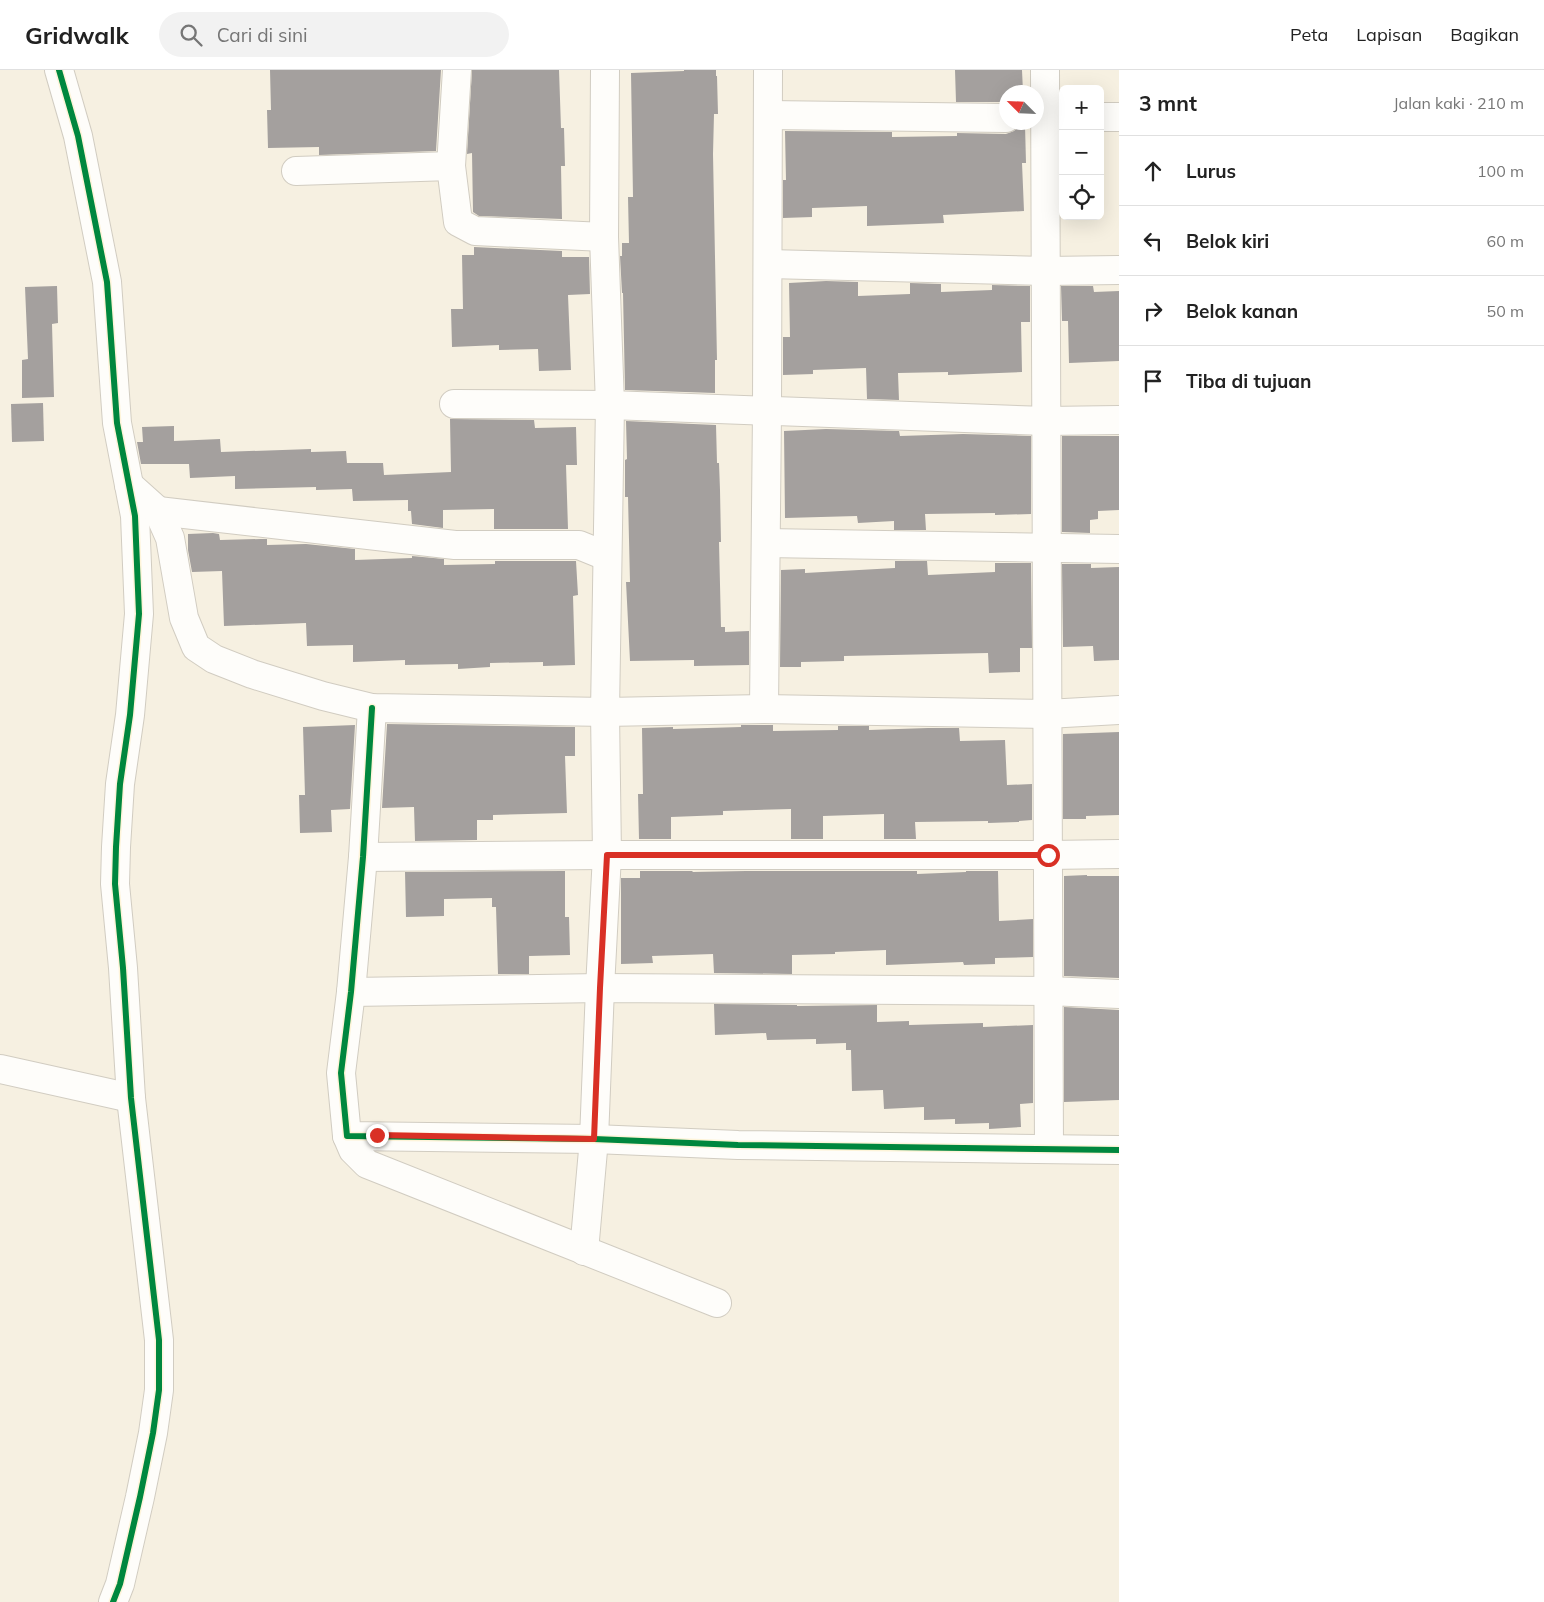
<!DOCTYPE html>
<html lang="id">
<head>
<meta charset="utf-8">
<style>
  body { margin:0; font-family:Mulish,sans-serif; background:#f2f2f2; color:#222 }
  .controls { position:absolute; right:15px; top:15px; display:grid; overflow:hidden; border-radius:8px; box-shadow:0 5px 20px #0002 }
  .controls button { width:45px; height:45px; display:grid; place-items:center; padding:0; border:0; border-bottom:1px solid #e0e0e0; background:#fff; color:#222; font:25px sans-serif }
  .compass { position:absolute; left:999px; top:15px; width:45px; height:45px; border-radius:50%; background:#fff; box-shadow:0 5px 20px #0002; rotate:294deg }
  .stop { position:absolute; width:15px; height:15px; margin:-11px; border:4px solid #d93025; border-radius:50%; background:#fff }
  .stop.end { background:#d93025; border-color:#fff; box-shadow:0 1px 5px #0008 }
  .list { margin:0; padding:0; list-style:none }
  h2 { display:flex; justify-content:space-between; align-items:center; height:65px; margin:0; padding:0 20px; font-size:21px }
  h2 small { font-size:16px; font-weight:400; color:#767676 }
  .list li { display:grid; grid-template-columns:32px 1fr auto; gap:15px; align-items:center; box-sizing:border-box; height:70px; padding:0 20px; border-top:1px solid #e0e0e0 }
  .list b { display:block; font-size:19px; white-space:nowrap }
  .list em { font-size:16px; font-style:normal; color:#767676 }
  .icon { flex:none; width:28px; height:28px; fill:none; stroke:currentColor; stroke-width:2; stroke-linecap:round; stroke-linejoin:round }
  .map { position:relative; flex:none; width:1119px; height:1532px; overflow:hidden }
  header { display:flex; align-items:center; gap:30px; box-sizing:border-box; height:70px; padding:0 25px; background:#fff; border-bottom:1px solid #e0e0e0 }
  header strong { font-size:24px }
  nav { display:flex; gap:28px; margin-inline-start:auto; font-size:18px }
  .search { width:350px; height:45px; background:#f2f2f2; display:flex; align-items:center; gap:12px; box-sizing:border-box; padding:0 18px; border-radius:28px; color:#767676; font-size:19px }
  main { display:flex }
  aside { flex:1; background:#fff }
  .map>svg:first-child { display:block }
  .building { fill:#a4a09e }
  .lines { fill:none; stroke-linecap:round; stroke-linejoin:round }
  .street-casing { stroke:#d1ccc1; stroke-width:30 }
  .street { stroke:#fefdfa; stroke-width:28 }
  .cycleway-casing { stroke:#fef4d9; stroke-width:9 }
  .cycleway { stroke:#00873e; stroke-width:6 }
  .route { stroke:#d93025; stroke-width:6 }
</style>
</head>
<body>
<header>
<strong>Gridwalk</strong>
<div class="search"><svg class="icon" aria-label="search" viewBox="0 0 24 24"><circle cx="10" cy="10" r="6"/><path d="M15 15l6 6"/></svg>Cari di sini</div>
<nav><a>Peta</a><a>Lapisan</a><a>Bagikan</a></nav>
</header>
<main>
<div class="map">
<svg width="1119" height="1532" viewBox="0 0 1119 1532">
  <rect width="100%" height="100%" fill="#f6f0e1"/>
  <g class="building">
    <path d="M 270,0 L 441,0 L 436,81 L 319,85 L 319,77 L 268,78 L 267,40 L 271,40 Z"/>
    <path d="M 472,0 L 559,0 L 561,58 L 564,58 L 565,96 L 561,96 L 562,149 L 479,146 L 473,142 L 472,83 L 467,84 Z"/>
    <path d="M 684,0 L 716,0 L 716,6 L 717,6 L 718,44 L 714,44 L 713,84 L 717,290 L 715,290 L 715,323 L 625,320 L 623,223 L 622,223 L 620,186 L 622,186 L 622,173 L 629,173 L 628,127 L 633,127 L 631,3 L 684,1 Z"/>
    <path d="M 955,0 L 1022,0 L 1023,22 L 1006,22 L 1006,32 L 956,32 Z"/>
    <path d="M 1020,52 L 1024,52 L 1025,55 L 1026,93 L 1022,93 L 1024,141 L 943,145 L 944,153 L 867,156 L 867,136 L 812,138 L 812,147 L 783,148 L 783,110 L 786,110 L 785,61 L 892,62 L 892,67 L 957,66 L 957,63 L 1006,64 L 1014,61 L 1019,56 Z"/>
    <path d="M 474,177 L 562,181 L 562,187 L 589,187 L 590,224 L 568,225 L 571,300 L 539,301 L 538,279 L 499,280 L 499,275 L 452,277 L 451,239 L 463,239 L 462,185 L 474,185 Z"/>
    <path d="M 826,211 L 858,212 L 858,226 L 910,224 L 910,213 L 941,214 L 941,222 L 992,220 L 992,215 L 1030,216 L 1030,252 L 1021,252 L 1022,302 L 948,305 L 948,302 L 898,303 L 899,330 L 867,329 L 866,298 L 813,300 L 813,304 L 783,305 L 783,267 L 790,267 L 789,213 Z"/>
    <path d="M 57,216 L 58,253 L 52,254 L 54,327 L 22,328 L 22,290 L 28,289 L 25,217 Z"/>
    <path d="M 1061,216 L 1093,216 L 1094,222 L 1119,221 L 1119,291 L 1069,293 L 1068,251 L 1062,251 Z"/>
    <path d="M 43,333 L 44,371 L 12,372 L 11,334 Z"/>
    <path d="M 450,349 L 534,350 L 535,358 L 576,357 L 577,395 L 566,395 L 568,459 L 494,459 L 494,439 L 443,440 L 443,458 L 412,454 L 411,441 L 408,441 L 408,430 L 353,431 L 352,419 L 316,420 L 316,417 L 235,419 L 235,406 L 190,408 L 189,394 L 141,394 L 137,372 L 143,372 L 142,357 L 174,356 L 174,371 L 220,369 L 221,382 L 311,379 L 311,382 L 346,381 L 347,393 L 383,393 L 384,405 L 451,402 Z"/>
    <path d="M 626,351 L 716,355 L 717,393 L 719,393 L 720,420 L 721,472 L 719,472 L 721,557 L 725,557 L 725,562 L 749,561 L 749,595 L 694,596 L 694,590 L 630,591 L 626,512 L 630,512 L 628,427 L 625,427 L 625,390 L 627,389 Z"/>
    <path d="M 826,359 L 899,361 L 900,366 L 963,364 L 1031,366 L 1031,444 L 995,445 L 995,443 L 925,444 L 926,460 L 894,460 L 894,451 L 858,453 L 857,446 L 785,448 L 784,361 Z"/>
    <path d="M 1062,366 L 1119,366 L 1119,440 L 1098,441 L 1098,449 L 1090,450 L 1090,463 L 1062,462 Z"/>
    <path d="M 213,463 L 219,464 L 220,470 L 261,469 L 267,469 L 267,475 L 306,474 L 355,479 L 355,490 L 412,488 L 412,486 L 444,489 L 444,495 L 495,494 L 495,491 L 576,491 L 578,525 L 573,526 L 575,595 L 543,596 L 543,592 L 490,593 L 490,597 L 458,599 L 458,594 L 405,595 L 405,590 L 353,592 L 353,575 L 307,576 L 306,553 L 224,556 L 222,501 L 192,502 L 188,480 L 188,464 Z"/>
    <path d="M 895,491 L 927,491 L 928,505 L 995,502 L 995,493 L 1031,493 L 1032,578 L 1020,578 L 1020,602 L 989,603 L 988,583 L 844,586 L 844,591 L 801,592 L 801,597 L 780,597 L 781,500 L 805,499 L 805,503 L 895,498 Z"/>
    <path d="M 1062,494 L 1091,494 L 1091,498 L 1119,497 L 1119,590 L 1094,591 L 1093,576 L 1063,577 Z"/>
    <path d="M 387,654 L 575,657 L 575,686 L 565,686 L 567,743 L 493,745 L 493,750 L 477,750 L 477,770 L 415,771 L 414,737 L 382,738 Z"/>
    <path d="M 355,655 L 350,739 L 331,740 L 332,762 L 300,763 L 299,725 L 305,725 L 303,657 Z"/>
    <path d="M 741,655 L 773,655 L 773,661 L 838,660 L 838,656 L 869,656 L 869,660 L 928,658 L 959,658 L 960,671 L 1005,670 L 1007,715 L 1032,714 L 1032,750 L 1019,751 L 1019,752 L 988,753 L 988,751 L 915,752 L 916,769 L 884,769 L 884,744 L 823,746 L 823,769 L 791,769 L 791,739 L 723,741 L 723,745 L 671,747 L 671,769 L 639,769 L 638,724 L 643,724 L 642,658 L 673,657 L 673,659 L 741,657 Z"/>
    <path d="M 1119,662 L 1119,745 L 1086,746 L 1086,749 L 1063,749 L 1063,664 Z"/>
    <path d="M 565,801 L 565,847 L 569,847 L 570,885 L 529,886 L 529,904 L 498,904 L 496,837 L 492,837 L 492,828 L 444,829 L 444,846 L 406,847 L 405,802 Z"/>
    <path d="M 640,801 L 692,801 L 693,802 L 746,801 L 917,801 L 917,804 L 966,802 L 966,801 L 998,801 L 999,851 L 1033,849 L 1033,887 L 995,888 L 995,894 L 964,895 L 963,892 L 886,895 L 886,880 L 835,882 L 835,884 L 792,885 L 792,904 L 714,903 L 713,884 L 652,886 L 653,893 L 621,894 L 621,808 L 640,808 Z"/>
    <path d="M 1087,805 L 1087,806 L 1119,806 L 1119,908 L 1064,906 L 1064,806 Z"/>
    <path d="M 714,934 L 797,935 L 797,936 L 877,935 L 877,952 L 909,951 L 909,955 L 983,953 L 983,957 L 1033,955 L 1033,1033 L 1020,1034 L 1021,1057 L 989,1059 L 989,1053 L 955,1054 L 955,1049 L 924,1050 L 924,1037 L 884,1039 L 883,1020 L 852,1021 L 851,980 L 846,980 L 846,973 L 816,974 L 816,969 L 767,970 L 766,963 L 715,965 Z"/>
    <path d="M 1064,937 L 1119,940 L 1119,1030 L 1064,1032 Z"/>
  </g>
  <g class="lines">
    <defs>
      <g id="street">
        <path d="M 59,0 L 78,66 L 107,212 L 117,353 L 135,446 L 139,544 L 130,645 L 120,714 L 116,777 L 115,814 L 123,898 L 131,1028 L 159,1270 L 159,1320 L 153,1363 L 140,1427 L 120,1514 L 113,1532"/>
        <path d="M 457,0 L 451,96 L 458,152 L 475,161 L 604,167"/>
        <path d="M 1045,0 L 1049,1079"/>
        <path d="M 768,45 L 1006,48"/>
        <path d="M 1100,47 L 1119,47"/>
        <path d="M 296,101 L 451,96"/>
        <path d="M 768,194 L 1046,201 L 1119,200"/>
        <path d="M 454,334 L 610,335 L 1046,351 L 1119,350"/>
        <path d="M 129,415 L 158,441 L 170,468 L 184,548 L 196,577 L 214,589 L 252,604 L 323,626 L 372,638 L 605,642 L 764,639 L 1047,644 L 1119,640"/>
        <path d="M 158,441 L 455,475 L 579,475 L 606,486"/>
        <path d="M 766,473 L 1119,479"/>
        <path d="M 372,638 L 363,787 L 351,922 L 341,1003 L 347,1066 L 594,1069 L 738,1075 L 1119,1080"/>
        <path d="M 764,639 L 767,341 L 768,0"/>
        <path d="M 363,787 L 607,785 L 1048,785 L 1119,784"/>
        <path d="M 351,922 L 600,918 L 1048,921 L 1119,924"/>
        <path d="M 0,999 L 131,1028"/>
        <path d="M 347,1066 L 353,1080 L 367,1094 L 717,1233"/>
        <path d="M 584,1181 L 594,1069 L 600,918 L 607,785 L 605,642 L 610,335 L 604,167 L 605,0"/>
      </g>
    </defs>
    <use href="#street" class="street-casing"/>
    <use href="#street" class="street"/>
    <defs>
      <g id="cycleway">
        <path d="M 59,0 L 78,66 L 107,212 L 117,353 L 135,446 L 139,544 L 130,645 L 120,714 L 116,777 L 115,814 L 123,898 L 131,1028 L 159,1270 L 159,1320 L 153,1363 L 140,1427 L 120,1514 L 113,1532"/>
        <path d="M 372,638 L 363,787 L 351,922 L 341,1003 L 347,1066 L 594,1069 L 738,1075 L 1119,1080"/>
      </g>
    </defs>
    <use href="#cycleway" class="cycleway-casing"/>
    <use href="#cycleway" class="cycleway"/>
  </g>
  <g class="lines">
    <path class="route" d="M 377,1065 L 594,1069 L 600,918 L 607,785 L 1048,785"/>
  </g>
</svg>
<div class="controls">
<button>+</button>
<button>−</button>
<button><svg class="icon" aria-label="locate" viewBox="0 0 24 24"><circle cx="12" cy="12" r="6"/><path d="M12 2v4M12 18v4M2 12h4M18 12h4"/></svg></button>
</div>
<svg class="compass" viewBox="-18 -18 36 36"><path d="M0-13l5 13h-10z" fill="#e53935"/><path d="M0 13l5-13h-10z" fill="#767676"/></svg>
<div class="stop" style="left:1048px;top:785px"></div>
<div class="stop end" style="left:377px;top:1065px"></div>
</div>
<aside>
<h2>3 mnt<small>Jalan kaki · 210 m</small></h2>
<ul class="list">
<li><svg class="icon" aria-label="ahead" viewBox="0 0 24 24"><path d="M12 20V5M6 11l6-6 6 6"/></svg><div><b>Lurus</b></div><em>100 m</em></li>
<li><svg class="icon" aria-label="left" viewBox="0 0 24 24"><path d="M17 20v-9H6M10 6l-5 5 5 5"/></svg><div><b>Belok kiri</b></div><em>60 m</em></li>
<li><svg class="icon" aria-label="right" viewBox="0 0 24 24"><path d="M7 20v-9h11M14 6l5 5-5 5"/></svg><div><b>Belok kanan</b></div><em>50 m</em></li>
<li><svg class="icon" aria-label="arrive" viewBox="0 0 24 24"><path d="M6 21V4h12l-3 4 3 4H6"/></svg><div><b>Tiba di tujuan</b></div></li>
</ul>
</aside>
</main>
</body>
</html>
